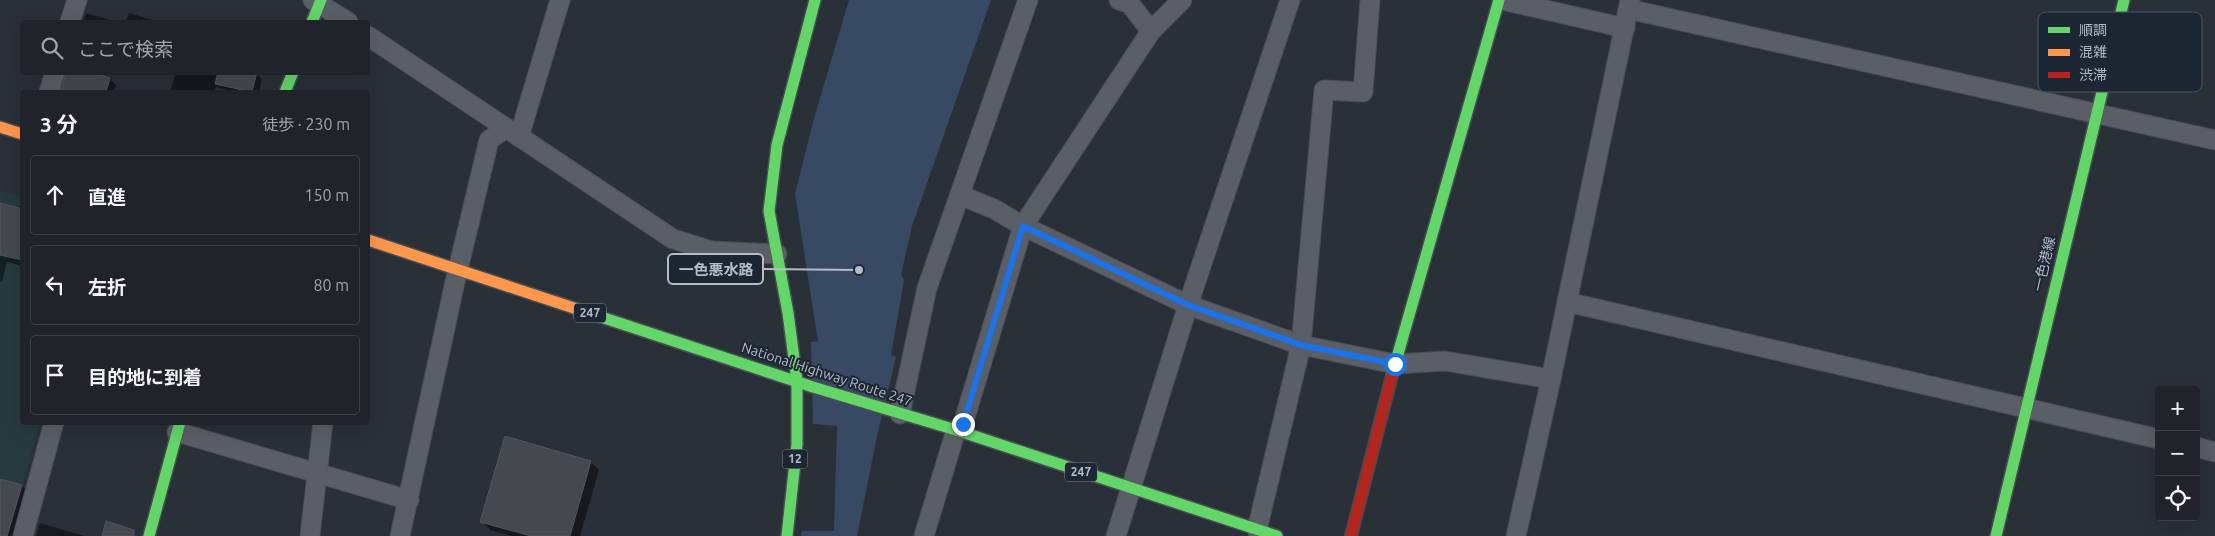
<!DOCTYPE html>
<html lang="ja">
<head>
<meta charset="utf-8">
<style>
  body { margin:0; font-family:Ubuntu,"Noto Sans JP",sans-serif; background:#282c32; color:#f1f3f6 }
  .controls { position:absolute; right:15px; bottom:15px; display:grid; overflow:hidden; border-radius:5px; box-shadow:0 5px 20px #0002 }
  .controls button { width:45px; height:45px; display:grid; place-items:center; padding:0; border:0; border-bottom:1px solid #3d4147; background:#20242a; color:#f1f3f6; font:25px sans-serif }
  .stop { position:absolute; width:15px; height:15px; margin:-11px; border:4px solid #1a73e8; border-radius:50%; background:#fff }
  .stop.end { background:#1a73e8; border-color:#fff; box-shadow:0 1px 5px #0008 }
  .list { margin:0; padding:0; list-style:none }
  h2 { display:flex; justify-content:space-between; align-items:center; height:65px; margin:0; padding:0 20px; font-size:21px }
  h2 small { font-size:16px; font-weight:400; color:#a2a4a8 }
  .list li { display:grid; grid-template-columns:32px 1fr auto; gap:15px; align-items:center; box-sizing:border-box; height:80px; margin:0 10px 10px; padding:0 10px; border:1px solid #3d4147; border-radius:5px }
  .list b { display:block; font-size:19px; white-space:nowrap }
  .list em { font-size:16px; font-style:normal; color:#a2a4a8 }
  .icon { flex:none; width:28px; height:28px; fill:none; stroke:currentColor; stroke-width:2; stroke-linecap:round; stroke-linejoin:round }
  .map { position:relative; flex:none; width:2215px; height:536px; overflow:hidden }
  .search { position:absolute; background:#20242a; box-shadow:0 5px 20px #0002; left:20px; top:20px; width:350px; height:55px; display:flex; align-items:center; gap:12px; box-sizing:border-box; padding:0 18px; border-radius:5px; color:#a2a4a8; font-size:19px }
  .panel { position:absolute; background:#20242a; box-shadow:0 5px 20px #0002; left:20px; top:90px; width:350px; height:335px; border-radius:5px }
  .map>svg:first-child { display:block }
  .green { fill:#273a3e }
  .water { fill:#384963 }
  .shadow { fill:#0007 }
  .building { fill:#444950; stroke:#52575f }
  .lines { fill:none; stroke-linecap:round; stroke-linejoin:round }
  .street-casing { stroke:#484c53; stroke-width:21 }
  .fast-casing { stroke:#484c53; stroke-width:14 }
  .slow-casing { stroke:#484c53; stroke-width:14 }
  .jam-casing { stroke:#484c53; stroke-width:14 }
  .street { stroke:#5a5e66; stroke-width:19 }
  .fast { stroke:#63d668; stroke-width:11 }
  .slow { stroke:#ff974d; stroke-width:11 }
  .jam { stroke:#b3261e; stroke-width:11 }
  .route { stroke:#1a73e8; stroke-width:6 }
  .labels { text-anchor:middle; stroke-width:4; stroke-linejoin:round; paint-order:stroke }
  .shield { fill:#1d2633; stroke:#878f9c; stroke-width:1 }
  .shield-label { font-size:12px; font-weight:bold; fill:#b4bcc9 }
  .street-label { font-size:14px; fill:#b4bcc9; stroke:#1d2633 }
  .key { fill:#1d2633; stroke:#4a5360; stroke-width:1 }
  .key-label { font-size:14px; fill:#b4bcc9 }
  .leader { fill:none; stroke:#b4bcc9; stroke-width:2 }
  .callout-dot { fill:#b4bcc9; stroke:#1d2633; stroke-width:2 }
  .callout { fill:#1d2633; stroke:#b4bcc9; stroke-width:2 }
  .callout-label { font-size:15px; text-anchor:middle; font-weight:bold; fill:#b4bcc9 }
</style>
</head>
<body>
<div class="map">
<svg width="2215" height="536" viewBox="0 0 2215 536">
  <rect width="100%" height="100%" fill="#2a3038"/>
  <path class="green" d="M 0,191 L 22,197 L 22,422 L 40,423 L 8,536 L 0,536 Z"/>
  <path class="water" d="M 849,0 L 991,0 L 912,226 L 901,275 L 904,280 L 891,355 L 896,357 L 877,436 L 857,536 L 801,536 L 802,531 L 834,531 L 837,426 L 813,424 L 811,342 L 818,341 L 795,194 L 813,122 Z"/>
  <g class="shadow">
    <path d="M 86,13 L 117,22 L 83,22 Z"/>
    <path d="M 129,13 L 159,22 L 126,22 Z"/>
    <path d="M 67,72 L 110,79 L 116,85 L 114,92 L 62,92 Z"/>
    <path d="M 176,72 L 253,72 L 262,79 L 259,92 L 236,92 L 216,87 L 214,92 L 170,92 Z"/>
    <path d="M 0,205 L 22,210 L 22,266 L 7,262 L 2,282 L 0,281 Z"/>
    <path d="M 591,462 L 599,470 L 580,536 L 512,536 L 490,530 L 482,521 Z"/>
    <path d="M 0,480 L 22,486 L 30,495 L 18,536 L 0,536 Z"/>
    <path d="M 40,523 L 84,536 L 36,536 Z"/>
  </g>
  <g class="building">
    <path d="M 66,72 L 91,72 L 110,78 L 106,92 L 61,92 Z"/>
    <path d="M 218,72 L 257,72 L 252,92 L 215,84 Z"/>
    <path d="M 0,203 L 22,209 L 22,260 L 0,255 Z"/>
    <path d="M 505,436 L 591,461 L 570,536 L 531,536 L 480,522 Z"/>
    <path d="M 0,479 L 22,485 L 7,536 L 0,536 Z"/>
    <path d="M 106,521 L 134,530 L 134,536 L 102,536 Z"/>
  </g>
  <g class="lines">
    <defs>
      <g id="street">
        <path d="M 313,0 L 348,22"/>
        <path d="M 1119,0 L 1130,4 L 1151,31"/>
        <path d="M 1502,0 L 1625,28"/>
        <path d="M 1628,9 L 2215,140"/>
        <path d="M 70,22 L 77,0"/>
        <path d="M 368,36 L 673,239 L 712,251 L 777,254"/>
        <path d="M 49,92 L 55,72"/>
        <path d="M 519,137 L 560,0"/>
        <path d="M 960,195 L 994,209 L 1023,226 L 1188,305 L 1301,345 L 1395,364 L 1445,361 L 1551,379"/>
        <path d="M 1567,302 L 2159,439"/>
        <path d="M 900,414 L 927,288 L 1028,0"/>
        <path d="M 177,432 L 409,500"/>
        <path d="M 2196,447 L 2215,452"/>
        <path d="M 1257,530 L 1301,345 L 1324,90 L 1363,92 L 1370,0"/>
        <path d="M 23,536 L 54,422"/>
        <path d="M 310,536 L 323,422"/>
        <path d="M 400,536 L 455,282 L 489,140 L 506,128"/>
        <path d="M 924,536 L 956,430 L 963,424 L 1023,226 L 1151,31 L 1182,0"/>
        <path d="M 1116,536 L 1188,305 L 1290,0"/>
        <path d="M 1516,536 L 1551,379 L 1630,0"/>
      </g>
      <g id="fast">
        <path d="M 312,22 L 321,0"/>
        <path d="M 285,92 L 293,72"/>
        <path d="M 589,313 L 813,387 L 956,430 L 1277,536"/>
        <path d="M 1392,375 L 1499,0"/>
        <path d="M 797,381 L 788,313 L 769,211 L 777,145 L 815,0"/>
        <path d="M 149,536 L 180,422"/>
        <path d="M 787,536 L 797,444 L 797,381"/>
        <path d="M 1996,536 L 2124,0"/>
      </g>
      <g id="slow">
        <path d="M 0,127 L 22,134"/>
        <path d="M 368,240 L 589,313"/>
      </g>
      <path id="jam" d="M 1351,536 L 1392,375"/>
    </defs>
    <use href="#street" class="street-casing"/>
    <use href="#fast" class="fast-casing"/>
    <use href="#slow" class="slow-casing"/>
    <use href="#jam" class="jam-casing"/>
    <use href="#street" class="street"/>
    <use href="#fast" class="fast"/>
    <use href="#slow" class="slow"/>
    <use href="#jam" class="jam"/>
  </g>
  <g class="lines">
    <path class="route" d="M 963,424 L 1023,226 L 1188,305 L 1301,345 L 1395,364"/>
  </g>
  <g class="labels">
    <g class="shield">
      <rect x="574" y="303.5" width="32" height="19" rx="4"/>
      <rect x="782.5" y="449.5" width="25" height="19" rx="4"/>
      <rect x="1065" y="462.5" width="32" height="19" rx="4"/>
    </g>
    <g class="shield-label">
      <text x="590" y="317">247</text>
      <text x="795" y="463">12</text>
      <text x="1081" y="476">247</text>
    </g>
    <g class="street-label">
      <text transform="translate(2044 264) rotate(-77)" y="5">一色港線</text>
      <text transform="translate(827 374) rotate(18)" y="5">National Highway Route 247</text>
    </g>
  </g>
  <rect x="2038" y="12" width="164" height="80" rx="8" class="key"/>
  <rect x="2048" y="27" width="22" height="6" fill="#63d668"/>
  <rect x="2048" y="49" width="22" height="7" fill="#ff974d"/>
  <rect x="2048" y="72" width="22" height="6" fill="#b3261e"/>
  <g class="key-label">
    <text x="2079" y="35">順調</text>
    <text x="2079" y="57">混雑</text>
    <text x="2079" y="80">渋滞</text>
  </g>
  <path class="leader" d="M859 270L763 269"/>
  <circle class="callout-dot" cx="859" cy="270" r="5"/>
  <rect class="callout" x="668" y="254" width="95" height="30" rx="5"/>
  <g class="callout-label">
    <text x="716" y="275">一色悪水路</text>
  </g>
</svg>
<div class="controls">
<button>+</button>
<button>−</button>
<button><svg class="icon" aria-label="locate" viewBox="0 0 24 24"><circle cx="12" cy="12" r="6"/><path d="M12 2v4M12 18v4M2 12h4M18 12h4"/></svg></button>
</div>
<div class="stop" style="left:1395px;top:364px"></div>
<div class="stop end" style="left:963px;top:424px"></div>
<div class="search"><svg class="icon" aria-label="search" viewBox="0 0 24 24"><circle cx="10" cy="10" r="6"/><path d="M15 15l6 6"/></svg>ここで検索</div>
<section class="panel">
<h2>3 分<small>徒歩 · 230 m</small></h2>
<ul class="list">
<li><svg class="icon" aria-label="ahead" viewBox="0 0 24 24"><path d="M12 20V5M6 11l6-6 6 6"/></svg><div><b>直進</b></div><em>150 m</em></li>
<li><svg class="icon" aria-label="left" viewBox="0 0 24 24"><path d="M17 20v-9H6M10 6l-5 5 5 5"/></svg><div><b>左折</b></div><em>80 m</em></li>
<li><svg class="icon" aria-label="arrive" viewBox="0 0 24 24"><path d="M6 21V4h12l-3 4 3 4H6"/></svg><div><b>目的地に到着</b></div></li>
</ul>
</section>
</div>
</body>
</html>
